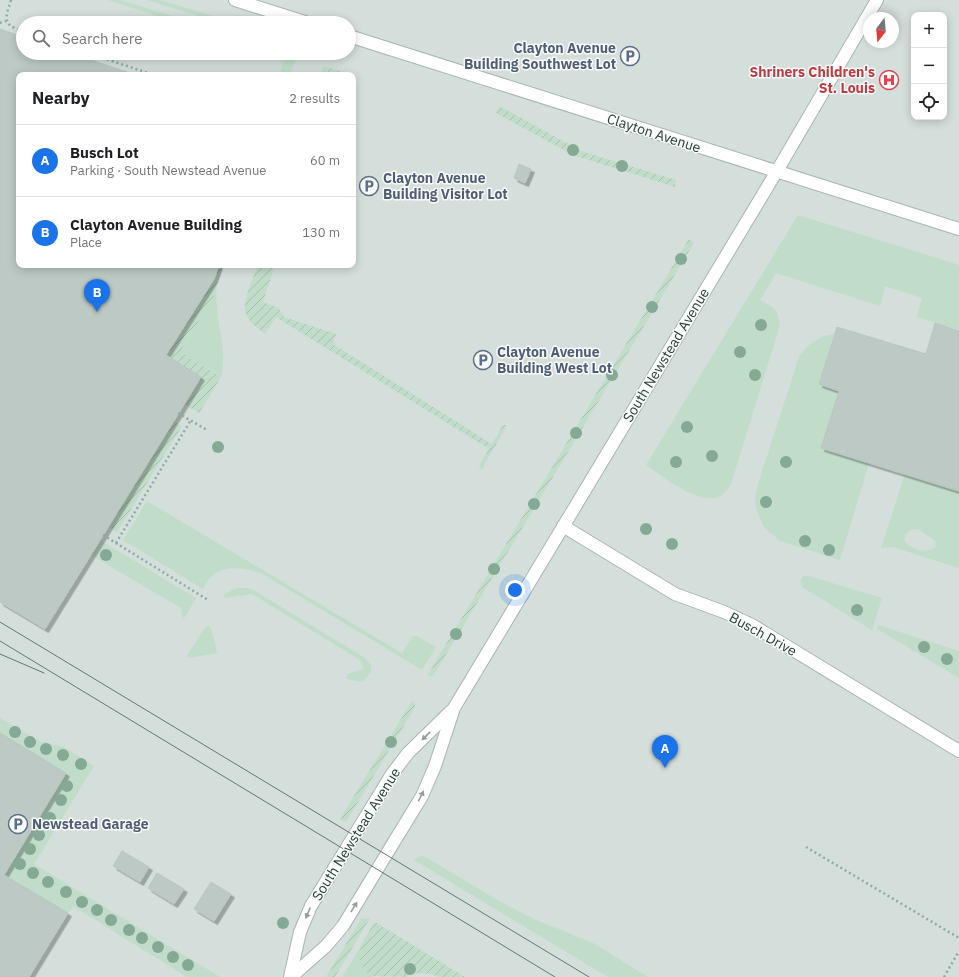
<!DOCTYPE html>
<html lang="en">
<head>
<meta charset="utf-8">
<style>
  body { margin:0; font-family:"IBM Plex Sans",sans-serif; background:#f2f2f2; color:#202124 }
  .controls { position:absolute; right:12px; top:12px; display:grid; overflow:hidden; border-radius:8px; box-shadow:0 2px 10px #0003 }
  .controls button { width:36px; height:36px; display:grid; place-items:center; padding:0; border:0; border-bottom:1px solid #e0e0e0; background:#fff; color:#202124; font:20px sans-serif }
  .compass { position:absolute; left:863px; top:12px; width:36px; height:36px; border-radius:50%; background:#fff; box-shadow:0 2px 10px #0003; rotate:196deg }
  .you { position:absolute; left:515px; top:590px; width:14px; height:14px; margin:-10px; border:3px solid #fff; border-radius:50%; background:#1a73e8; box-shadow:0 0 0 6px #1a73e833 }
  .badge { display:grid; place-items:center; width:26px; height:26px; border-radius:50%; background:#1a73e8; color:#fff; font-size:13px; font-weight:700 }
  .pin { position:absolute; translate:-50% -33px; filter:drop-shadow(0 1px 2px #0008) }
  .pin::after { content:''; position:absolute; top:21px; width:14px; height:12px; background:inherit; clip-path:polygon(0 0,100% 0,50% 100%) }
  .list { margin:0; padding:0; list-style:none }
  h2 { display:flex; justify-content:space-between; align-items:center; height:52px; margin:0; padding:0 16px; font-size:17px }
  h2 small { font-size:13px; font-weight:400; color:#757577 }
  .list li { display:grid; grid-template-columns:26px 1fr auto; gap:12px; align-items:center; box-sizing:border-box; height:72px; padding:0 16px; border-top:1px solid #e0e0e0 }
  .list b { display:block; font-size:15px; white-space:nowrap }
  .list p { margin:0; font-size:13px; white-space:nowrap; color:#757577 }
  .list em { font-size:13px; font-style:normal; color:#757577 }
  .icon { flex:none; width:22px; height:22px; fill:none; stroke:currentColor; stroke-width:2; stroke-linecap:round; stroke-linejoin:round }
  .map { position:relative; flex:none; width:959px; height:977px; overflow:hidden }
  .search { position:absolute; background:#fff; box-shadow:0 2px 10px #0003; left:16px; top:16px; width:340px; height:44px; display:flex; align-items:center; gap:10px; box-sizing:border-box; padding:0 14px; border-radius:22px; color:#757577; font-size:15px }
  .panel { position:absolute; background:#fff; box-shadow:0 2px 10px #0003; left:16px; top:72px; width:340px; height:196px; border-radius:8px }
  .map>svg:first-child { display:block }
  .built { fill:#d4deda; fill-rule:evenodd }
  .grass { fill:#c1ddca; fill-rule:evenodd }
  .garden { fill:url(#garden-furrows) }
  .building { fill:#bcc9c4; stroke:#b9c7c2; filter:url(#shadow) }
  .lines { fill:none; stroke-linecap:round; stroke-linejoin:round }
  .service-casing { stroke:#a9b6b2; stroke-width:14 }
  .minor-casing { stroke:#a9b6b2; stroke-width:14 }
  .tertiary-casing { stroke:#a9b6b2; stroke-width:14 }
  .path { stroke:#89afa5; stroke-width:2.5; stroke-dasharray:2 3; stroke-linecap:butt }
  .service { stroke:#fff; stroke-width:12 }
  .minor { stroke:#fff; stroke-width:12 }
  .tertiary { stroke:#fff; stroke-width:12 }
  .tram { stroke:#617a75; stroke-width:1 }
  .tree { fill:#84aa95 }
  .oneway { fill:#929f9c }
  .labels { text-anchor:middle; stroke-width:3; stroke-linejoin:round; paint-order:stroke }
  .service-label { font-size:14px; font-weight:bold; fill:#4e5e75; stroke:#f7faf9; text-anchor:start }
  .health-label { font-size:14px; font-weight:bold; fill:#be3a42; stroke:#f7faf9; text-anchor:end }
  .street-label { font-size:14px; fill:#263f3a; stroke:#f7faf9 }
</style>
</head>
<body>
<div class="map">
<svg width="959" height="977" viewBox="0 0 959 977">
  <defs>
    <pattern id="garden-furrows" width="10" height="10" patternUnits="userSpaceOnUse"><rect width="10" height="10" fill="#c1ddca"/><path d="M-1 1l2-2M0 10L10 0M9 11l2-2" fill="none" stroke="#a6bfae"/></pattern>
    <filter id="shadow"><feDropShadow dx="3.5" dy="3.5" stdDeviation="0" flood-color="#0004"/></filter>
  </defs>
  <rect width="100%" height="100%" fill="#e6eeeb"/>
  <path class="built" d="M 0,0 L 959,0 L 959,977 L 0,977 ZM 914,15 L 944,15 L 944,117 L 914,117 ZM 869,18 L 893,18 L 893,42 L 869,42 ZM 23,23 L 349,23 L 349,53 L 23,53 ZM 19,75 L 353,75 L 353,265 L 19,265 Z"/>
  <g class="grass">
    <path d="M 108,0 L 120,0 L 196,23 L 179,23 Z"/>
    <path d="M 147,0 L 160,0 L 216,17 L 215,21 Z"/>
    <path d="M 271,53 L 292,53 L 297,55 L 291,73 L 289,75 L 279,75 L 285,58 Z"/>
    <path d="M 798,215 L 959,265 L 959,330 L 917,317 L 922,298 L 885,286 L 880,306 L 776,273 L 760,300 C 774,308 778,308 780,325 L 731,484 C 729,487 726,492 723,494 C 703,510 663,476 646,465 Z"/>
    <path d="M 216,293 C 217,303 217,314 219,324 C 222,345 226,355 221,377 L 180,352 Z"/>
    <path d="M 834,334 L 819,384 L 839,391 L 821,448 L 869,463 L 840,560 L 780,541 L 765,528 L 758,515 L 755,500 L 757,487 L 799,357 C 808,344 818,336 834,334 Z"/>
    <path d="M 905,474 L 959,491 L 959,568 L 893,547 L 881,548 ZM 914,529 L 920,530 L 935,541 L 936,547 C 926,554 912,550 905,541 L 905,535 L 910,530 Z"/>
    <path d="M 147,501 L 402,653 L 413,636 L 417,636 L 436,647 L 422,670 L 261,573 C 244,568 224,564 210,578 C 207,581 205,585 203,589 L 123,540 Z"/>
    <path d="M 100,540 L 196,598 L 183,620 L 181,608 L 91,555 Z"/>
    <path d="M 803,576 L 809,576 L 882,598 L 872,630 L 802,587 L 800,581 Z"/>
    <path d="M 238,588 L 247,588 L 255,591 L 365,658 L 371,665 L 371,672 L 362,682 L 347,679 L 346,677 L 348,674 L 363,669 L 360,660 L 252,594 L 224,598 L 224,595 L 232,590 Z"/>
    <path d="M 878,625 L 959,651 L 959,678 L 877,629 Z"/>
    <path d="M 208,626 L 211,628 L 217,653 L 189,658 L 187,656 L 205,627 Z"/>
    <path d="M 0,718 L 39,741 L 64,747 L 94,766 L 34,864 L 220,977 L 187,977 L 73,906 L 68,913 L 4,875 L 66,773 L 0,733 Z"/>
    <path d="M 422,855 L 499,901 L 534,919 L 593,943 L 648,977 L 608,977 L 414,860 Z"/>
    <path d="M 360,948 C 361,960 362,969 372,977 L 342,977 Z"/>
  </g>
  <g class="garden">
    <path d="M 324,66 L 351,75 L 321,75 Z"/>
    <path d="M 499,107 L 503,108 L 581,151 L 676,180 L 675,187 L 573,155 L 496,113 Z"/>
    <path d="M 689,239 L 694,243 L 433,676 L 427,676 Z"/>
    <path d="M 219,265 L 224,265 L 217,284 L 216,293 L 180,352 L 221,377 L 199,413 L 184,404 L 166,355 L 214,279 Z"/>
    <path d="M 258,265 L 275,265 L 263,302 L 279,308 L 284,317 L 336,334 L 333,344 L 492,444 L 502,427 L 504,425 L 506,425 L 506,427 L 483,467 L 481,469 L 479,466 L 489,449 L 276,317 L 265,334 C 257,328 246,320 245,310 C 243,299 254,276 258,265 Z"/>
    <path d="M 173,421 L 182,426 L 117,532 L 108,526 Z"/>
    <path d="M 412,701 L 415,703 L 415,707 L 346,822 L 340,819 Z"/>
    <path d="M 370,918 L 335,977 L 326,977 L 361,919 Z"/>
    <path d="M 375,922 L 465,977 L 439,977 L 432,974 L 417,973 L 406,977 L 370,976 C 351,954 362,943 375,922 Z"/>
  </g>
  <g class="building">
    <path d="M 0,29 L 23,37 L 23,53 L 70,53 L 136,75 L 19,75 L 19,265 L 219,265 L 214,279 L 166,355 L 201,377 L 45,629 L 0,602 Z"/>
    <path d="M 519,164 L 531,169 L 525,183 L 514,178 Z"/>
    <path d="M 935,323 L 959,331 L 959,491 L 821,448 L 839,391 L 819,384 L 837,327 L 926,354 Z"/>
    <path d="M 0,733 L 66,773 L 4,875 L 68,913 L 29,977 L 0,977 Z"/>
    <path d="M 122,851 L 149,867 L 140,882 L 113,866 Z"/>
    <path d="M 157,873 L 184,889 L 174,904 L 148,888 Z"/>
    <path d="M 211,882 L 231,894 L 214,921 L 194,909 Z"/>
  </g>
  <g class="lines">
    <defs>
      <path id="service" d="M 563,526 L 675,594 L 724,612 L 752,625 L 959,751"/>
      <g id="minor">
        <path d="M 290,977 L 300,932 L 311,906 L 392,774 L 408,753 L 451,711"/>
        <path d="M 291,977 L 326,946 L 343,926 L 386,855 L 422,796 L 435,766 L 454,708 L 777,171 L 877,0"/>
      </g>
      <g id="tertiary">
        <path d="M 235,0 L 308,23"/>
        <path d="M 349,36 L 959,229"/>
      </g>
    </defs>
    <use href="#service" class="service-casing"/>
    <use href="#minor" class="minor-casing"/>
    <use href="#tertiary" class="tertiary-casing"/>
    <g class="path">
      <path d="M 11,0 C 5,19 2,25 23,31"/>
      <path d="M 0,23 L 6,21"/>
      <path d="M 88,53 L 154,75"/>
      <path d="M 178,413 L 207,430"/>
      <path d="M 103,535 L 208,600"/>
      <path d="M 116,543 L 191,420"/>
      <path d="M 806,847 L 959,938"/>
      <path d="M 944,977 L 959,951"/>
    </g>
    <use href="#service" class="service"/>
    <use href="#minor" class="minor"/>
    <use href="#tertiary" class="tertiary"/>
    <g class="tram">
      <path d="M 0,622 L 589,977"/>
      <path d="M 0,641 L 555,977"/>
      <path d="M 0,654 L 44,673"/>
    </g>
  </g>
  <g class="tree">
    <circle cx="573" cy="150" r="6"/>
    <circle cx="622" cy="166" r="6"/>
    <circle cx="681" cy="259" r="6"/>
    <circle cx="652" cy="307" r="6"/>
    <circle cx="761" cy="325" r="6"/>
    <circle cx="740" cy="352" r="6"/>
    <circle cx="612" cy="375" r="6"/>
    <circle cx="755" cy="375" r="6"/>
    <circle cx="687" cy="427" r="6"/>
    <circle cx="576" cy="433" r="6"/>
    <circle cx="218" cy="447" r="6"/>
    <circle cx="712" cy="456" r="6"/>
    <circle cx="676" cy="462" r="6"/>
    <circle cx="786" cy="462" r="6"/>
    <circle cx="766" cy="502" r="6"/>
    <circle cx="534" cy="504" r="6"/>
    <circle cx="646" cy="529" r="6"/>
    <circle cx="805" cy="541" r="6"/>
    <circle cx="672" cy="544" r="6"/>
    <circle cx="829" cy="550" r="6"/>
    <circle cx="106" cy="555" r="6"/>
    <circle cx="494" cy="569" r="6"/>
    <circle cx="857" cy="610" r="6"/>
    <circle cx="456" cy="634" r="6"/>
    <circle cx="924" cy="647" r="6"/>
    <circle cx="947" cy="659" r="6"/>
    <circle cx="15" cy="732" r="6"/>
    <circle cx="30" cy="742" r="6"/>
    <circle cx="391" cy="742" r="6"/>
    <circle cx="46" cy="749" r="6"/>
    <circle cx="63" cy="755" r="6"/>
    <circle cx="81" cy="764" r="6"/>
    <circle cx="67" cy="786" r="6"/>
    <circle cx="61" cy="800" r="6"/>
    <circle cx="50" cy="818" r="6"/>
    <circle cx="39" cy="835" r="6"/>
    <circle cx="30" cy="849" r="6"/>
    <circle cx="20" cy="864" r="6"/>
    <circle cx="33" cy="873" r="6"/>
    <circle cx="48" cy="882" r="6"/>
    <circle cx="66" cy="892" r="6"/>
    <circle cx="82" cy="902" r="6"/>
    <circle cx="97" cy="910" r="6"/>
    <circle cx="111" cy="920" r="6"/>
    <circle cx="283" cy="923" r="6"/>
    <circle cx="129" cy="930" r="6"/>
    <circle cx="142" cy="938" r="6"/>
    <circle cx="158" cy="947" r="6"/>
    <circle cx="173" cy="957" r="6"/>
    <circle cx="188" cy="965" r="6"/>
    <circle cx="410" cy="969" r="6"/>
  </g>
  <defs><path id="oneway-solid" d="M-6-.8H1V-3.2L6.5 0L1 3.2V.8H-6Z"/></defs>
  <g class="oneway">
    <use href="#oneway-solid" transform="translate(426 736) rotate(136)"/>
    <use href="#oneway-solid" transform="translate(421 796) rotate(-63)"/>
    <use href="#oneway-solid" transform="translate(354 907) rotate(-59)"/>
    <use href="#oneway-solid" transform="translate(308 913) rotate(113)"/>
  </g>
  <defs>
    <symbol id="parking-ring" viewBox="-11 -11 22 22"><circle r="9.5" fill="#f7faf9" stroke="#5c6f8a" stroke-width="1.5"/><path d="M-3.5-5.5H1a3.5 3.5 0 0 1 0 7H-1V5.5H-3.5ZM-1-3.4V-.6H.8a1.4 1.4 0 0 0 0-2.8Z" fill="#5c6f8a"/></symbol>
    <symbol id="hospital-ring" viewBox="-11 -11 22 22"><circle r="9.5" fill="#f7faf9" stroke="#e0444e" stroke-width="1.5"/><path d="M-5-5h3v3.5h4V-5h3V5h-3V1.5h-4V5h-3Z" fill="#e0444e"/></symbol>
  </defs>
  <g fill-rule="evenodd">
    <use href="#parking-ring" x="619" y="45" width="22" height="22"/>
    <use href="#hospital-ring" x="878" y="69" width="22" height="22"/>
    <use href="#parking-ring" x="358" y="175" width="22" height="22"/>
    <use href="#parking-ring" x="472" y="349" width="22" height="22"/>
    <use href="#parking-ring" x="7" y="813" width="22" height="22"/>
  </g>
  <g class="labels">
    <g class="service-label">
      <text x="616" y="53" text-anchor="end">Clayton Avenue<tspan x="616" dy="16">Building Southwest Lot</tspan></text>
      <text x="383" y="183">Clayton Avenue<tspan x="383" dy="16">Building Visitor Lot</tspan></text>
      <text x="497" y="357">Clayton Avenue<tspan x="497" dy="16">Building West Lot</tspan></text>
      <text x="32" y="829">Newstead Garage</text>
    </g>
    <g class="health-label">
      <text x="875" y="77">Shriners Children's<tspan x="875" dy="16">St. Louis</tspan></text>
    </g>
    <g class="street-label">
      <text transform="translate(654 133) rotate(18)" y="5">Clayton Avenue</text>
      <text transform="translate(666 355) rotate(-59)" y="5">South Newstead Avenue</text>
      <text transform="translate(763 634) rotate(29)" y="5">Busch Drive</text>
      <text transform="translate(356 834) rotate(-58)" y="5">South Newstead Avenue</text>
    </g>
  </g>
</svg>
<div class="controls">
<button>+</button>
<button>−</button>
<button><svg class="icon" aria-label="locate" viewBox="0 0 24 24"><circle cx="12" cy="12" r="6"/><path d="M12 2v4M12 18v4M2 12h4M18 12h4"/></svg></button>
</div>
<svg class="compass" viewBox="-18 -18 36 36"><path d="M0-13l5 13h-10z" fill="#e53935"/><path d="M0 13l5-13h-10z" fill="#757577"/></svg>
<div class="you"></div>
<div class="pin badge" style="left:665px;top:768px">A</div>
<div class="pin badge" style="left:97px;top:312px">B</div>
<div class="search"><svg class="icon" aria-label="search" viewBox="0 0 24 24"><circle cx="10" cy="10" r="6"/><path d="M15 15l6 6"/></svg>Search here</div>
<section class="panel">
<h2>Nearby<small>2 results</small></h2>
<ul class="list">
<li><span class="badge">A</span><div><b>Busch Lot</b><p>Parking · South Newstead Avenue</p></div><em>60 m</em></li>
<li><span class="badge">B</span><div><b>Clayton Avenue Building</b><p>Place</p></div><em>130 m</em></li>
</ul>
</section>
</div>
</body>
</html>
